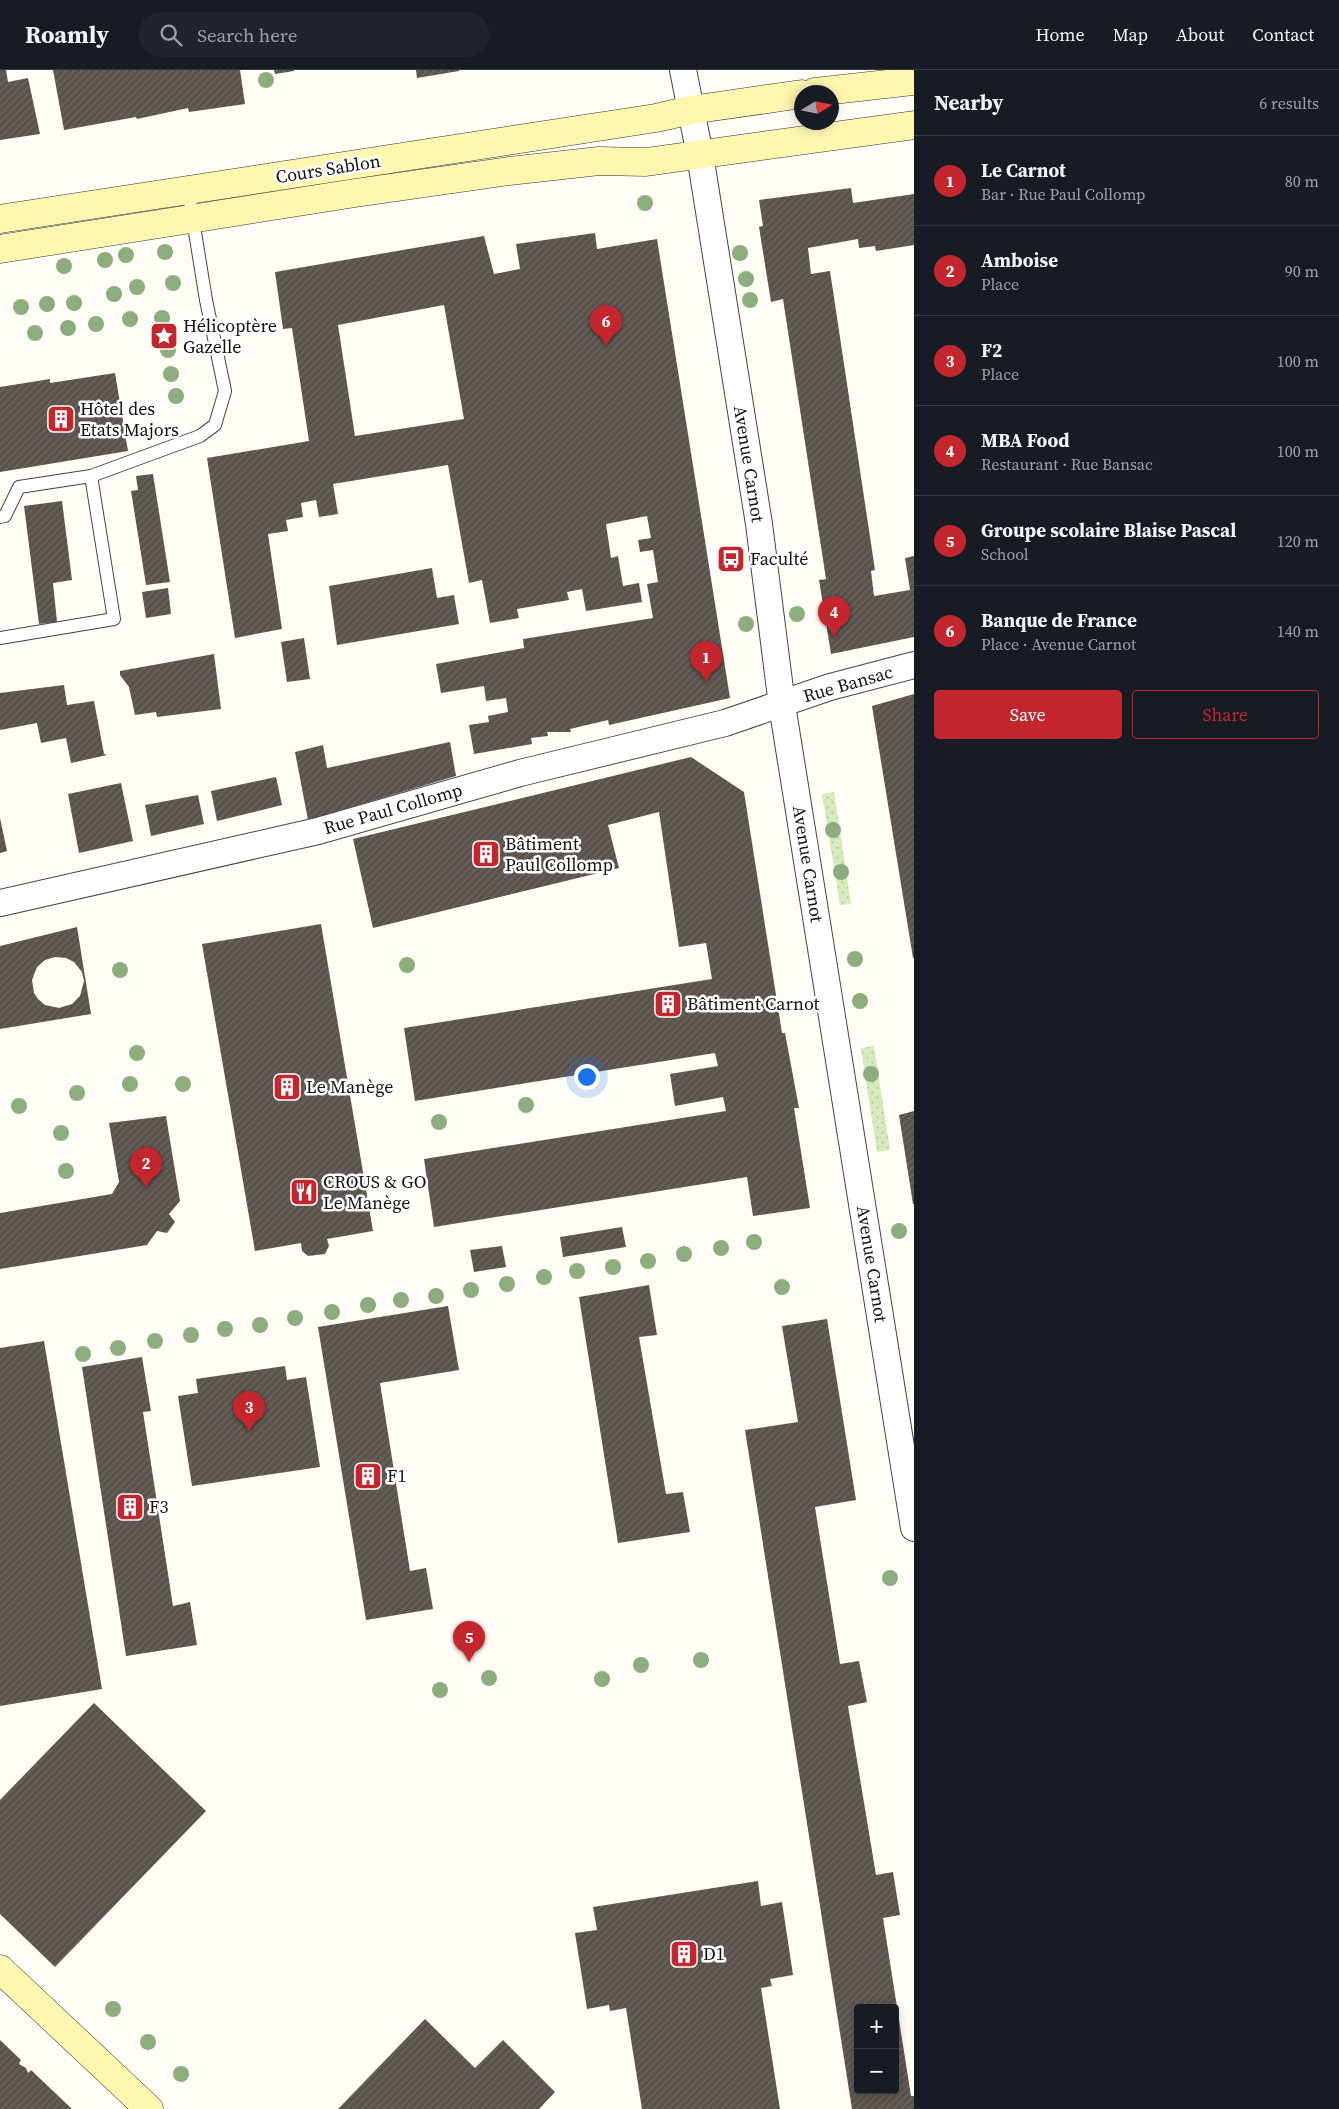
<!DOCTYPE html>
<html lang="en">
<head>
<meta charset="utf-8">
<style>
  body { margin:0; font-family:"Source Serif 4",serif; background:#20242c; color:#f1f3f6 }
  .controls { position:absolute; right:15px; bottom:15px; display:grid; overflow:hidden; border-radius:5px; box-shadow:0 2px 12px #0003 }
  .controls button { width:45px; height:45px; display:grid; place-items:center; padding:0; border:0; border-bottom:1px solid #363941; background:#171b24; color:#f1f3f6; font:25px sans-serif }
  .compass { position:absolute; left:794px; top:15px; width:45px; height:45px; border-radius:50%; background:#171b24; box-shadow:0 2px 12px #0003; rotate:80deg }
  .you { position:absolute; left:586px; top:1006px; width:18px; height:18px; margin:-12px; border:4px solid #fff; border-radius:50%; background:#1a73e8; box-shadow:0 0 0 8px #1a73e833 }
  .badge { display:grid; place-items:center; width:32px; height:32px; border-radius:50%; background:#c4262e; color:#fff; font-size:16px; font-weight:700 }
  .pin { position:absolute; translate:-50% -41px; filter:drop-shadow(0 1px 2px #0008) }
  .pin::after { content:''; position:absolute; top:26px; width:18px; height:15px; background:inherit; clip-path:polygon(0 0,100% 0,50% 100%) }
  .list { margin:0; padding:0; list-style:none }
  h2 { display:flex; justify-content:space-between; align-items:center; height:65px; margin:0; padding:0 20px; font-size:21px }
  h2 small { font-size:16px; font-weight:400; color:#9ea1a6 }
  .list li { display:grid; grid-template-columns:32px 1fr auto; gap:15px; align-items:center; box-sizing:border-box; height:90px; padding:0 20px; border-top:1px solid #363941 }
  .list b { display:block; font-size:19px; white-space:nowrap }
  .list p { margin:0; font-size:16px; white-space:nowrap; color:#9ea1a6 }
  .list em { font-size:16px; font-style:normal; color:#9ea1a6 }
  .actions { display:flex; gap:10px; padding:15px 20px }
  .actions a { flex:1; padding:11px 0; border:1px solid #c4262e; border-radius:5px; text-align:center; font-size:18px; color:#c4262e }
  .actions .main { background:#c4262e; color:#fff }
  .icon { flex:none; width:28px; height:28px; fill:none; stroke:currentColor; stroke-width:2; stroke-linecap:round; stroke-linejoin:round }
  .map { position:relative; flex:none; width:914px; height:2039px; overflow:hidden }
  header { display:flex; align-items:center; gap:30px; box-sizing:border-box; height:70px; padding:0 25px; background:#171b24; border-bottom:1px solid #363941 }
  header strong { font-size:24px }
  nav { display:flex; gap:28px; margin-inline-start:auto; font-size:18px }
  .search { width:350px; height:45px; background:#20242c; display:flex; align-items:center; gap:12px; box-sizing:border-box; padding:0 18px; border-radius:28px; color:#9ea1a6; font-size:19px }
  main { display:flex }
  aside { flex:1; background:#171b24 }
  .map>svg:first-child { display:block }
  .grass { fill:url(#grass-dots) }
  .building { fill:url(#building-hatch); fill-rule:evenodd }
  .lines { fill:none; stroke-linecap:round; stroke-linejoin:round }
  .lane-casing { stroke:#444; stroke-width:14 }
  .street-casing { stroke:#444; stroke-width:28 }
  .secondary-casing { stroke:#333; stroke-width:29 }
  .lane { stroke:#fff; stroke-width:12 }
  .street { stroke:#fff; stroke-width:26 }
  .secondary { stroke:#fff6b0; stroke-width:28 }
  .tree { fill:#8dad7f }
  .labels { text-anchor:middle; stroke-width:5; stroke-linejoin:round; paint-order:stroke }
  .street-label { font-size:18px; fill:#111; stroke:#fff }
  .poi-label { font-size:18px; fill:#111; stroke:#fff; text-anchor:start }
</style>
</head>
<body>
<header>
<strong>Roamly</strong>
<div class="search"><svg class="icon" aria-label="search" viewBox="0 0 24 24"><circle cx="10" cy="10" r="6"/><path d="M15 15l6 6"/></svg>Search here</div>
<nav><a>Home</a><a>Map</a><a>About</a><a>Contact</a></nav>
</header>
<main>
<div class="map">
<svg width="914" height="2039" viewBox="0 0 914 2039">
  <defs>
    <pattern id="grass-dots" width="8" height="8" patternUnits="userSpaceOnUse" patternTransform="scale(1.25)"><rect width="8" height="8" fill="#d5ebbd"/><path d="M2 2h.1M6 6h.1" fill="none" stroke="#b6c8a1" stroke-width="1.8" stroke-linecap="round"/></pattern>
    <pattern id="building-hatch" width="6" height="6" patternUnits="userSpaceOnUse" patternTransform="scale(1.25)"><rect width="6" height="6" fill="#5a524d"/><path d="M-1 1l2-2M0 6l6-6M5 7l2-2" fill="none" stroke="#6d6662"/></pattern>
  </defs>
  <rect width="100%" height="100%" fill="#fffdf5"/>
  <g class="grass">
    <path d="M 834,722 L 851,834 L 840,835 L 822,724 Z"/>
    <path d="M 874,976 L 890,1080 L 877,1082 L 861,978 Z"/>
  </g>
  <g class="building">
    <path d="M 0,0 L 6,0 L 8,12 L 28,8 L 40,64 L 0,70 Z"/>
    <path d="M 53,0 L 240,0 L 245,34 L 189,42 L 188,38 L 137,49 L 136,47 L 64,60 Z"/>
    <path d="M 274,0 L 294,0 L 294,1 L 275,4 Z"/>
    <path d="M 416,0 L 459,0 L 459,1 L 417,8 Z"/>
    <path d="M 851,118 L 853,133 L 914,124 L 914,175 L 876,181 L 875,176 L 859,178 L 858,169 L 808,178 L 811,204 L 830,201 L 875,500 L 871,501 L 874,526 L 910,520 L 905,488 L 914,486 L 914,567 L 831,584 L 819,510 L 826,509 L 783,229 L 771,232 L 759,157 L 763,156 L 759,130 Z"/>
    <path d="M 595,163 L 597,179 L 657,169 L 730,628 L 609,655 L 608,650 L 570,659 L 571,662 L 547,662 L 548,666 L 531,668 L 532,674 L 474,684 L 469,655 L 489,652 L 488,646 L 508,642 L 506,628 L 486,631 L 484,616 L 441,623 L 436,594 L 524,578 L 523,569 L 653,548 L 647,514 L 658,512 L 653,480 L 640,482 L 638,470 L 651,468 L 647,446 L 606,454 L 611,488 L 618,486 L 623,516 L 639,513 L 642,532 L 586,541 L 582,519 L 567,522 L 569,530 L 517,539 L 519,548 L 490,553 L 482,510 L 469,513 L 448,395 L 333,414 L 338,444 L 319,447 L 316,430 L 301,433 L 303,447 L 286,450 L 288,461 L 268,464 L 282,559 L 235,568 L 207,388 L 309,371 L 292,258 L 283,259 L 275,202 L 484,166 L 494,204 L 520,199 L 516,174 ZM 444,235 L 464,349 L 355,366 L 338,255 Z"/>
    <path d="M 115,303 L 128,381 L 0,402 L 0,317 L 50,309 L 50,313 Z"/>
    <path d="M 153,404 L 170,512 L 146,515 L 131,421 L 138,420 L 136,406 Z"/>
    <path d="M 62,431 L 72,510 L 53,513 L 57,552 L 39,554 L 24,436 Z"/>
    <path d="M 432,498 L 437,528 L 454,525 L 459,554 L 337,575 L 329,516 Z"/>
    <path d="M 168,518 L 171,544 L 146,548 L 142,522 Z"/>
    <path d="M 304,568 L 310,609 L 287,612 L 281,572 Z"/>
    <path d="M 214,584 L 221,639 L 157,647 L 156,642 L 135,645 L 129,617 L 120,605 L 120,601 Z"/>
    <path d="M 64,615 L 67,635 L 94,631 L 104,684 L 107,685 L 71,693 L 66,668 L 41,673 L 37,653 L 0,660 L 0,623 Z"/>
    <path d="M 914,624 L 914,888 L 913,888 L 872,636 Z"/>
    <path d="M 450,672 L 456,706 L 308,750 L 295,682 L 323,675 L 327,698 Z"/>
    <path d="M 691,687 L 744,722 L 782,963 L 785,963 L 799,1038 L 794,1038 L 810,1138 L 753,1146 L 747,1107 L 434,1157 L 424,1089 L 726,1041 L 723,1027 L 675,1036 L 670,1004 L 718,996 L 715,983 L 415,1031 L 404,958 L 712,909 L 706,873 L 679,877 L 659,742 L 608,755 L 619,798 L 373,858 L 353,769 Z"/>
    <path d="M 276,707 L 282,735 L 217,751 L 211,721 Z"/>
    <path d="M 121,713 L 133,771 L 79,783 L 68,724 Z"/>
    <path d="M 198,725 L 204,754 L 151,766 L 145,735 Z"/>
    <path d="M 0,748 L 7,781 L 0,783 Z"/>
    <path d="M 321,854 L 373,1161 L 327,1169 L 329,1176 L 325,1184 L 308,1186 L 302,1181 L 301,1173 L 255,1181 L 202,874 Z"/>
    <path d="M 77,857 L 91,944 L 0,959 L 0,876 ZM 55,887 L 66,888 L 74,892 L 82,902 L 84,911 L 80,926 L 72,934 L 59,938 L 45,935 L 38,929 L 34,923 L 32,910 L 37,897 L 45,890 Z"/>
    <path d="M 914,1041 L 914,1134 L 913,1134 L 899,1045 Z"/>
    <path d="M 166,1046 L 180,1131 L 169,1144 L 175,1152 L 167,1163 L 157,1161 L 147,1175 L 0,1199 L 0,1143 L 112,1124 L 119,1112 L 109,1053 Z"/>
    <path d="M 622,1157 L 626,1177 L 563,1187 L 560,1167 Z"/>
    <path d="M 502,1176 L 506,1197 L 474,1202 L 470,1180 Z"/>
    <path d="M 649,1215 L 657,1265 L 639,1267 L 666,1424 L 683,1422 L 690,1462 L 618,1473 L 579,1227 Z"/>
    <path d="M 448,1236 L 459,1300 L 380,1313 L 410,1501 L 426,1498 L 433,1539 L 366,1550 L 318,1257 Z"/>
    <path d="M 827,1249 L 856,1430 L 815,1437 L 840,1594 L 859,1591 L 867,1632 L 848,1636 L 876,1805 L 893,1802 L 900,1845 L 883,1848 L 911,2026 L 914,2026 L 914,2039 L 852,2039 L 745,1360 L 798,1352 L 782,1256 ZM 858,1938 L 895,1938 L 895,2020 L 858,2020 Z"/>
    <path d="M 44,1271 L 102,1619 L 0,1636 L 0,1278 Z"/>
    <path d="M 142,1287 L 151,1341 L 143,1342 L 173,1536 L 190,1532 L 197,1575 L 126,1586 L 82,1297 Z"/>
    <path d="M 285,1296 L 287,1310 L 306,1307 L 320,1397 L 192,1416 L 178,1326 L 198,1323 L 196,1309 Z"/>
    <path d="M 94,1633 L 206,1741 L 55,1897 L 0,1844 L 0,1730 Z"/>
    <path d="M 758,1811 L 761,1836 L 782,1832 L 793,1905 L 770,1909 L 772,1916 L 761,1918 L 780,2039 L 642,2039 L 626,1938 L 610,1941 L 609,1935 L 587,1939 L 575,1863 L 597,1860 L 593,1837 Z"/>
    <path d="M 425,1949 L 475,1998 L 503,1970 L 555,2022 L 539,2039 L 338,2039 Z"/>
    <path d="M 0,1970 L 21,1990 L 19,1994 L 26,1998 L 28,2003 L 31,2000 L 72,2039 L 0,2039 Z"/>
  </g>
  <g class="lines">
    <defs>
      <g id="lane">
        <path d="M 0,447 L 5,446 L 19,417 L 91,406 L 200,366 L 215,355 L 225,321 L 206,230 L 188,119"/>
        <path d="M 0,568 L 114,549 L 91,406"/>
      </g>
      <g id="street">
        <path d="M 683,0 L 700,85 L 759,454 L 782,635 L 914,1458"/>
        <path d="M 0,833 L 318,761 L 520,703 L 725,653 L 830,617 L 914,595"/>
      </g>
      <g id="secondary">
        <path d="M 815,22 L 914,11"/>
        <path d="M 0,149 L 656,48 L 691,40 L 802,24"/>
        <path d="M 0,179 L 355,123 L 509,101 L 599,91 L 646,92 L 914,55"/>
        <path d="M 0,1899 L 149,2039"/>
      </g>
    </defs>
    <use href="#lane" class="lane-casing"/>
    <use href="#street" class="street-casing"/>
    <use href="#secondary" class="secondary-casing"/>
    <use href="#lane" class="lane"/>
    <use href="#street" class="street"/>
    <use href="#secondary" class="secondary"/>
  </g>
  <g class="tree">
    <circle cx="266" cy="10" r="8"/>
    <circle cx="645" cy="133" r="8"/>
    <circle cx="165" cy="182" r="8"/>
    <circle cx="740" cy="183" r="8"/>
    <circle cx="126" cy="185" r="8"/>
    <circle cx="105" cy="190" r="8"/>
    <circle cx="64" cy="196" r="8"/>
    <circle cx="746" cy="209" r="8"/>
    <circle cx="173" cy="213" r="8"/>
    <circle cx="137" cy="217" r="8"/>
    <circle cx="114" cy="224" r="8"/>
    <circle cx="750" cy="230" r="8"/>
    <circle cx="74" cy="233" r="8"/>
    <circle cx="47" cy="234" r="8"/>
    <circle cx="21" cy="237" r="8"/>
    <circle cx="162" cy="248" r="8"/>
    <circle cx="130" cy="249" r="8"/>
    <circle cx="96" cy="254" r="8"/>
    <circle cx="68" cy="258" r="8"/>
    <circle cx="35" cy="263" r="8"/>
    <circle cx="168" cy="280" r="8"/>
    <circle cx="171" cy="304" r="8"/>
    <circle cx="176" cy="326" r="8"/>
    <circle cx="797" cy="544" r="8"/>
    <circle cx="746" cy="554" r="8"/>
    <circle cx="833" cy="760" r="8"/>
    <circle cx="841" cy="802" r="8"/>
    <circle cx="855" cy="889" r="8"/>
    <circle cx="407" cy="895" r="8"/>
    <circle cx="120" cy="900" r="8"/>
    <circle cx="860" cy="931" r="8"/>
    <circle cx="137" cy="983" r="8"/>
    <circle cx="871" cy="1004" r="8"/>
    <circle cx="130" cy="1014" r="8"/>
    <circle cx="183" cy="1014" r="8"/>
    <circle cx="77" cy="1023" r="8"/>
    <circle cx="526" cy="1035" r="8"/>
    <circle cx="19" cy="1036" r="8"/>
    <circle cx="439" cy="1052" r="8"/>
    <circle cx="61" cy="1063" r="8"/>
    <circle cx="66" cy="1101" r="8"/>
    <circle cx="899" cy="1161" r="8"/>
    <circle cx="754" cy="1172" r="8"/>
    <circle cx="721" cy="1178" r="8"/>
    <circle cx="684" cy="1184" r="8"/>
    <circle cx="648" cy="1191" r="8"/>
    <circle cx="613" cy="1197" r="8"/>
    <circle cx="577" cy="1201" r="8"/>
    <circle cx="544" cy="1207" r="8"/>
    <circle cx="507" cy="1214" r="8"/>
    <circle cx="782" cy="1217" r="8"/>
    <circle cx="471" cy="1220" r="8"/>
    <circle cx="436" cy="1226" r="8"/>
    <circle cx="401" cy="1230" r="8"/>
    <circle cx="368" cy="1235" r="8"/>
    <circle cx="332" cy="1242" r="8"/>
    <circle cx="295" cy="1248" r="8"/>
    <circle cx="260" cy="1255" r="8"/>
    <circle cx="225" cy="1259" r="8"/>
    <circle cx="191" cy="1265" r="8"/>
    <circle cx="155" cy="1271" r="8"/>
    <circle cx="118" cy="1278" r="8"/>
    <circle cx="83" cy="1284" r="8"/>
    <circle cx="890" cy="1508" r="8"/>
    <circle cx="701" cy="1590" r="8"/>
    <circle cx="641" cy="1595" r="8"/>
    <circle cx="489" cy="1608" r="8"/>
    <circle cx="602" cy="1609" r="8"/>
    <circle cx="440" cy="1620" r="8"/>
    <circle cx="113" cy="1939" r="8"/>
    <circle cx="148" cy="1972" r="8"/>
    <circle cx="181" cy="2004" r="8"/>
  </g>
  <defs>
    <symbol id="sight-square" viewBox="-11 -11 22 22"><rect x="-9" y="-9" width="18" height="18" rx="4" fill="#c4262e" stroke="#fff"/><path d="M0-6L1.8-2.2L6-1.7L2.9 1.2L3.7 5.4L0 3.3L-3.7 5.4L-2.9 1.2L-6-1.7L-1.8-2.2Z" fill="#fff"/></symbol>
    <symbol id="building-square" viewBox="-11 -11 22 22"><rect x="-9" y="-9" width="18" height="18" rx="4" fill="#c4262e" stroke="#fff"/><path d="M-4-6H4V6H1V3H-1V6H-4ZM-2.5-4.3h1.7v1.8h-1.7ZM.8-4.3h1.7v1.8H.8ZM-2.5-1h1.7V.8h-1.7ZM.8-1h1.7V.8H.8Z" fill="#fff"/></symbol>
    <symbol id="bus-square" viewBox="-11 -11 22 22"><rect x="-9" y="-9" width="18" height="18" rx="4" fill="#c4262e" stroke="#fff"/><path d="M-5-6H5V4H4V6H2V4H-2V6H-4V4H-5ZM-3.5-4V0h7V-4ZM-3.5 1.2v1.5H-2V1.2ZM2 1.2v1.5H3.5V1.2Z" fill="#fff"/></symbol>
    <symbol id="restaurant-square" viewBox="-11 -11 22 22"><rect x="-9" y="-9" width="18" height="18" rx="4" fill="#c4262e" stroke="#fff"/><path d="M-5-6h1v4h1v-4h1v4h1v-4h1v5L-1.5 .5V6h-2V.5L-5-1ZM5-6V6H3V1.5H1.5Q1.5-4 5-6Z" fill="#fff"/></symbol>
  </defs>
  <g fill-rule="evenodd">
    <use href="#sight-square" x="148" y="250" width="32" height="32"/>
    <use href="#building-square" x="45" y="333" width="32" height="32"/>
    <use href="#bus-square" x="715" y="473" width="32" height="32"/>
    <use href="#building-square" x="470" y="768" width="32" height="32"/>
    <use href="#building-square" x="652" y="918" width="32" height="32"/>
    <use href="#building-square" x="271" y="1001" width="32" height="32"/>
    <use href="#restaurant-square" x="288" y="1106" width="32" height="32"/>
    <use href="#building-square" x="352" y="1390" width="32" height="32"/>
    <use href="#building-square" x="114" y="1421" width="32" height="32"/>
    <use href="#building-square" x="668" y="1868" width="32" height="32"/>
  </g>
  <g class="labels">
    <g class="street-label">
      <text transform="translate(328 99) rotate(-9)" y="6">Cours Sablon</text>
      <text transform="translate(749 394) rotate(81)" y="6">Avenue Carnot</text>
      <text transform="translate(848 614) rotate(-16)" y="6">Rue Bansac</text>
      <text transform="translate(393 739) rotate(-16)" y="6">Rue Paul Collomp</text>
      <text transform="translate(808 794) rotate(81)" y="6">Avenue Carnot</text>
      <text transform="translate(872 1194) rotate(81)" y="6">Avenue Carnot</text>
    </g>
    <g class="poi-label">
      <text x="183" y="262">Hélicoptère<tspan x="183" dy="21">Gazelle</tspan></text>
      <text x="80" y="345">Hôtel des<tspan x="80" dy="21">Etats Majors</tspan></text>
      <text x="750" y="495">Faculté</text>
      <text x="505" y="780">Bâtiment<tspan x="505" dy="21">Paul Collomp</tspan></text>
      <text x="687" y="940">Bâtiment Carnot</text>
      <text x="306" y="1023">Le Manège</text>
      <text x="323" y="1118">CROUS &amp; GO<tspan x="323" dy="21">Le Manège</tspan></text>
      <text x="387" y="1412">F1</text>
      <text x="149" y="1443">F3</text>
      <text x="703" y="1890">D1</text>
    </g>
  </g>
</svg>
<div class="controls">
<button>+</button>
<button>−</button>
</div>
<svg class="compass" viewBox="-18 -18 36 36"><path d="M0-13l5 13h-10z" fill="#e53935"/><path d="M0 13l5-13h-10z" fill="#9ea1a6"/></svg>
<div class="you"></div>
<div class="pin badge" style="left:706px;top:612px">1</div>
<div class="pin badge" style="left:146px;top:1118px">2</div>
<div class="pin badge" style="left:249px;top:1362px">3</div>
<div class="pin badge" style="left:834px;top:567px">4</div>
<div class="pin badge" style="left:469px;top:1592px">5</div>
<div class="pin badge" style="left:606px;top:276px">6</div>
</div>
<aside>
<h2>Nearby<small>6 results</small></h2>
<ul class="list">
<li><span class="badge">1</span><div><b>Le Carnot</b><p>Bar · Rue Paul Collomp</p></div><em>80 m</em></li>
<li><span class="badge">2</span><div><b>Amboise</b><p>Place</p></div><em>90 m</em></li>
<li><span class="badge">3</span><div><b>F2</b><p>Place</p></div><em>100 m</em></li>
<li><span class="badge">4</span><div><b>MBA Food</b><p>Restaurant · Rue Bansac</p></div><em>100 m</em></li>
<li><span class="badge">5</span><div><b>Groupe scolaire Blaise Pascal</b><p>School</p></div><em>120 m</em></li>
<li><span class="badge">6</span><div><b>Banque de France</b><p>Place · Avenue Carnot</p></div><em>140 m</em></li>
</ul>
<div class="actions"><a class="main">Save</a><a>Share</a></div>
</aside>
</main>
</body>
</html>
